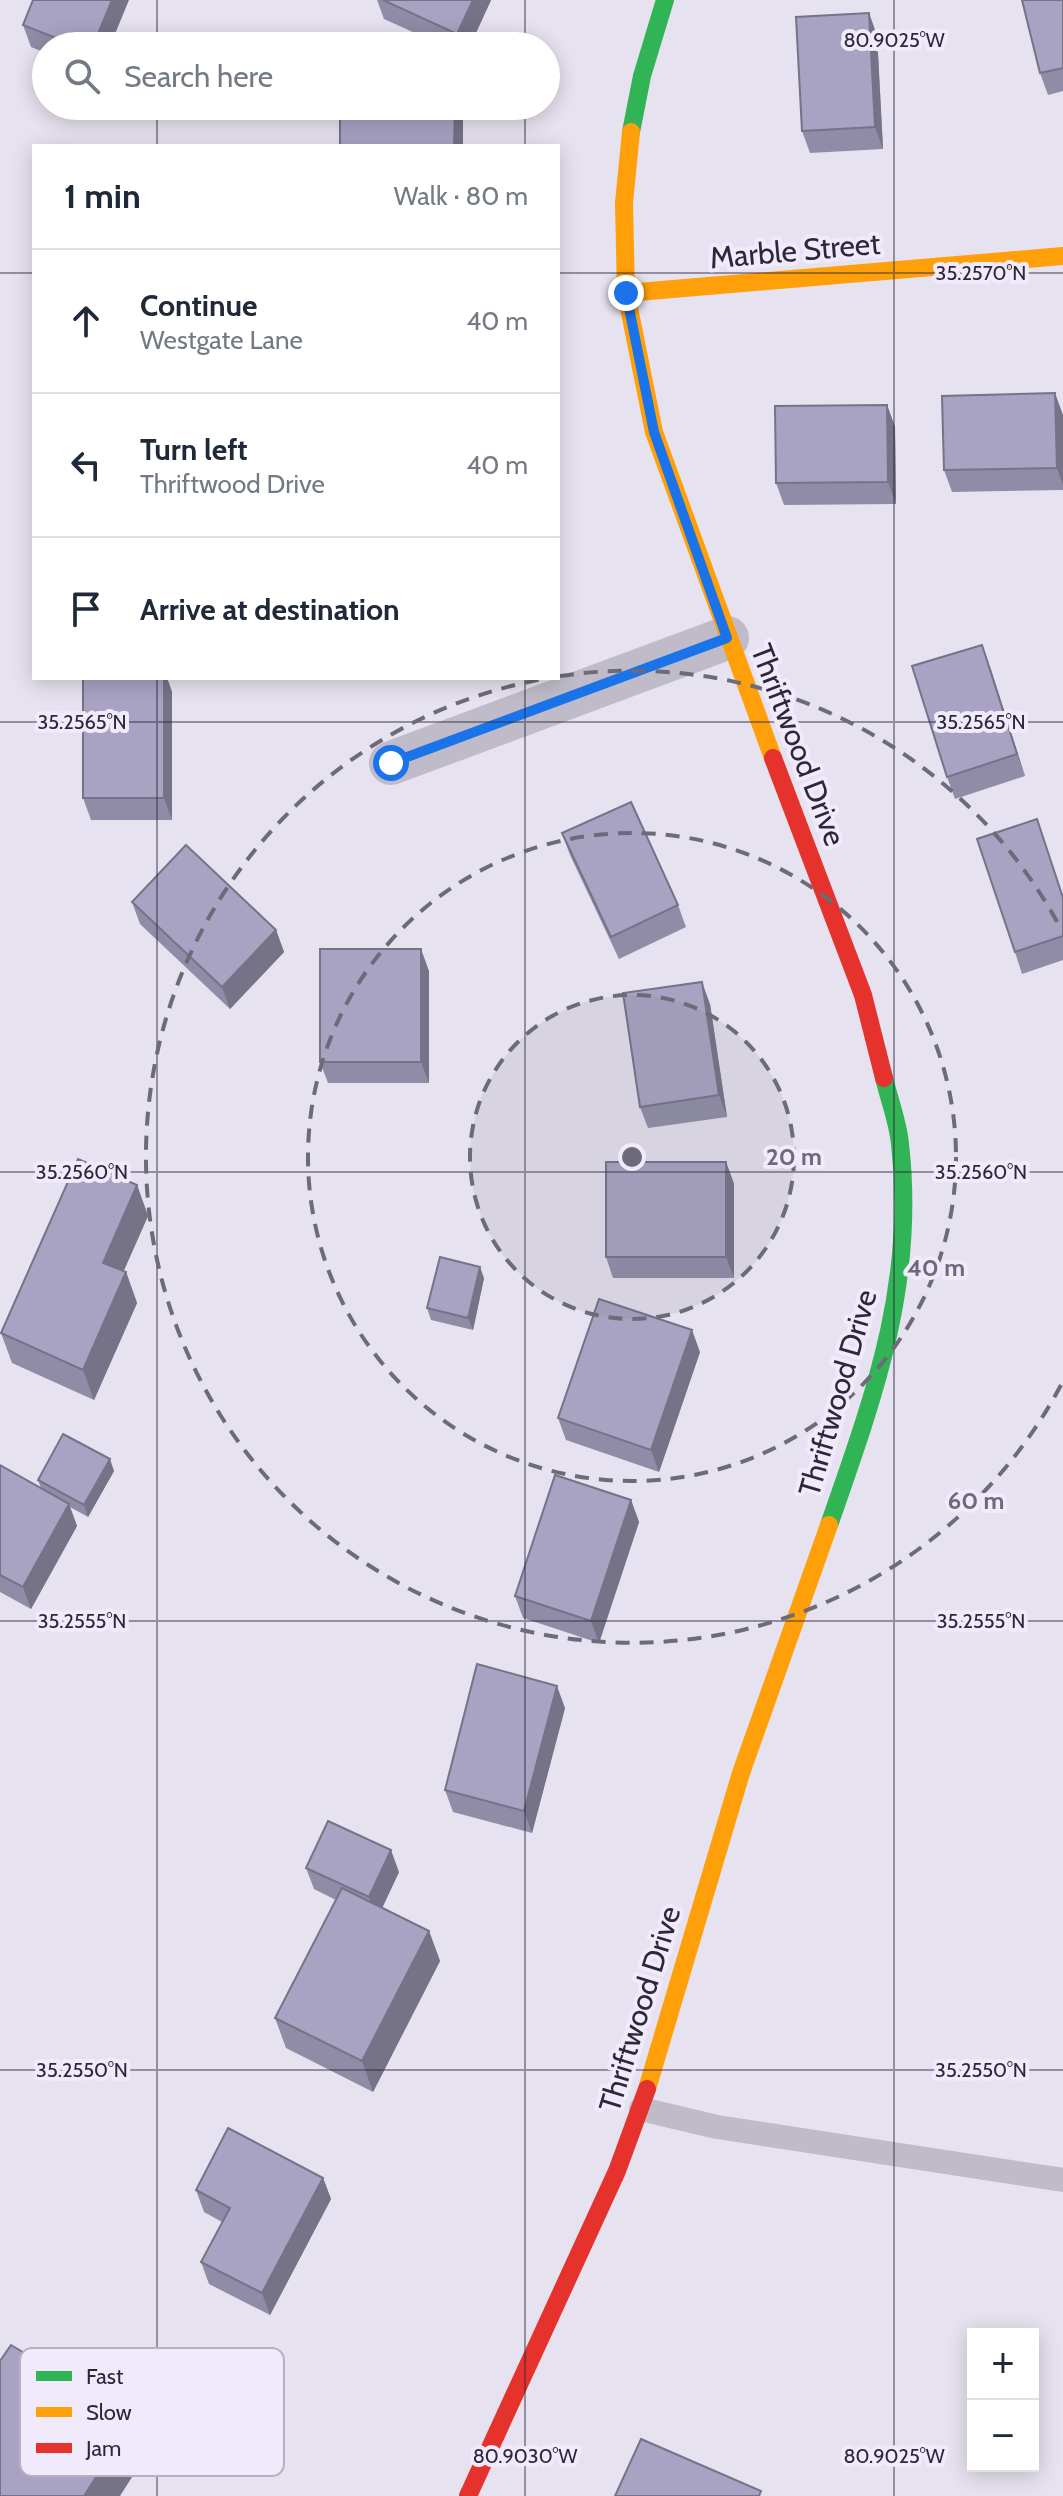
<!DOCTYPE html>
<html lang="en">
<head>
<meta charset="utf-8">
<style>
  body { margin:0; font-family:Cabin,sans-serif; background:#f6f6f7; color:#1f2937 }
  .controls { position:absolute; right:24px; bottom:24px; display:grid; overflow:hidden; border-radius:0px; box-shadow:0 4px 20px #0003 }
  .controls button { width:72px; height:72px; display:grid; place-items:center; padding:0; border:0; border-bottom:2px solid #e0e1e3; background:#fff; color:#1f2937; font:40px sans-serif }
  .stop { position:absolute; width:24px; height:24px; margin:-18px; border:6px solid #1a73e8; border-radius:50%; background:#fff }
  .stop.end { background:#1a73e8; border-color:#fff; box-shadow:0 2px 8px #0008 }
  .list { margin:0; padding:0; list-style:none }
  h2 { display:flex; justify-content:space-between; align-items:center; height:104px; margin:0; padding:0 32px; font-size:34px }
  h2 small { font-size:26px; font-weight:400; color:#747a83 }
  .list li { display:grid; grid-template-columns:52px 1fr auto; gap:24px; align-items:center; box-sizing:border-box; height:144px; padding:0 32px; border-top:2px solid #e0e1e3 }
  .list b { display:block; font-size:30px; white-space:nowrap }
  .list p { margin:0; font-size:26px; white-space:nowrap; color:#747a83 }
  .list em { font-size:26px; font-style:normal; color:#747a83 }
  .icon { flex:none; width:44px; height:44px; fill:none; stroke:currentColor; stroke-width:2; stroke-linecap:round; stroke-linejoin:round }
  .map { position:relative; flex:none; width:1063px; height:2496px; overflow:hidden }
  .search { position:absolute; background:#fff; box-shadow:0 4px 20px #0003; left:32px; top:32px; width:528px; height:88px; display:flex; align-items:center; gap:20px; box-sizing:border-box; padding:0 28px; border-radius:44px; color:#747a83; font-size:30px }
  .panel { position:absolute; background:#fff; box-shadow:0 4px 20px #0003; left:32px; top:144px; width:528px; height:536px; border-radius:0px }
  .map>svg:first-child { display:block }
  .lines { fill:none; stroke-linecap:round; stroke-linejoin:round }
  .lane { stroke:#bfbbc8; stroke-width:24 }
  .street { stroke:#bfbbc8; stroke-width:44 }
  .fast { stroke:#30b455; stroke-width:18 }
  .slow { stroke:#ff9f0a; stroke-width:18 }
  .jam { stroke:#e5322d; stroke-width:18 }
  .wall { fill:#908ca8 }
  .shaded-wall { fill:#767288 }
  .building { fill:#a8a3c3; stroke:#767288; stroke-width:2 }
  .route { stroke:#1a73e8; stroke-width:10 }
  .ticks { fill:none; stroke:#2b2939; stroke-width:2; stroke-opacity:0.45 }
  .ring { fill:none; stroke:#6d6a79; stroke-width:4; stroke-dasharray:14 10 }
  .labels { text-anchor:middle; stroke-width:8; stroke-linejoin:round; paint-order:stroke }
  .street-label { font-size:30px; fill:#2b2939; stroke:#f1eafb }
  .key { fill:#f1eafb; stroke:#b6b0c1; stroke-width:2 }
  .key-label { font-size:22px; fill:#2b2939 }
  .ticks-label { font-size:20px; text-anchor:middle; fill:#2b2939; stroke:#f1eafb; stroke-width:8; stroke-linejoin:round; paint-order:stroke }
  .centre { fill:#6d6a79; stroke:#f1eafb; stroke-width:4 }
  .ring-label { font-size:24px; text-anchor:middle; font-weight:bold; fill:#6d6a79; stroke:#f1eafb; stroke-width:8; stroke-linejoin:round; paint-order:stroke }
</style>
</head>
<body>
<div class="map">
<svg width="1063" height="2496" viewBox="0 0 1063 2496">
  <rect width="100%" height="100%" fill="#e7e2ef"/>
  <g class="lines">
    <path class="lane" d="M 641,2109 L 717,2127 L 1063,2180"/>
    <path class="street" d="M 391,763 L 727,638"/>
    <g class="fast">
      <path d="M 631,132 L 642,76 L 665,0"/>
      <path d="M 829,1525 C 874,1396 916,1283 900,1144 C 898,1122 889,1099 884,1078"/>
    </g>
    <g class="slow">
      <path d="M 631,132 L 624,203 L 626,293 L 654,432 L 773,758"/>
      <path d="M 626,293 L 1063,256"/>
      <path d="M 647,2089 L 741,1773 L 829,1525"/>
    </g>
    <g class="jam">
      <path d="M 773,758 L 863,995 L 884,1078"/>
      <path d="M 468,2496 L 617,2171 L 647,2089"/>
    </g>
  </g>
  <g class="wall">
    <path d="M 377,0 L 491,0 L 470,46 L 444,46 L 384,19 Z"/>
    <path d="M 1063,0 L 1063,91 L 1048,95 L 1040,73 Z"/>
    <path d="M 23,25 L 110,46 L 46,46 L 46,53 L 31,47 Z"/>
    <path d="M 877,35 L 883,149 L 810,153 L 802,131 Z"/>
    <path d="M 887,405 L 895,427 L 896,504 L 784,505 L 776,483 Z"/>
    <path d="M 1063,415 L 1063,490 L 952,492 L 944,470 Z"/>
    <path d="M 990,667 L 1025,776 L 955,799 L 947,777 Z"/>
    <path d="M 83,678 L 167,678 L 172,692 L 172,820 L 91,820 L 83,798 Z"/>
    <path d="M 1037,819 L 1063,896 L 1063,960 L 1022,974 L 1015,952 Z"/>
    <path d="M 562,833 L 678,905 L 686,927 L 619,959 L 570,855 Z"/>
    <path d="M 132,902 L 276,930 L 284,952 L 230,1009 L 140,924 Z"/>
    <path d="M 429,971 L 429,1083 L 328,1083 L 320,1062 Z"/>
    <path d="M 710,1004 L 727,1117 L 648,1128 L 640,1107 Z"/>
    <path d="M 726,1162 L 734,1184 L 734,1278 L 613,1278 L 606,1257 Z"/>
    <path d="M 137,1185 L 148,1216 L 123,1272 L 126,1272 L 137,1303 L 94,1400 L 12,1363 L 1,1333 Z"/>
    <path d="M 484,1278 L 473,1330 L 431,1320 L 427,1308 Z"/>
    <path d="M 700,1352 L 659,1472 L 566,1440 L 558,1418 Z"/>
    <path d="M 0,1465 L 41,1488 L 38,1480 L 114,1471 L 88,1517 L 70,1507 L 77,1526 L 31,1609 L 0,1592 Z"/>
    <path d="M 631,1500 L 639,1522 L 599,1643 L 523,1618 L 515,1596 Z"/>
    <path d="M 565,1708 L 532,1833 L 453,1812 L 445,1790 Z"/>
    <path d="M 306,1868 L 399,1872 L 382,1908 L 429,1931 L 440,1961 L 373,2092 L 286,2048 L 275,2018 L 336,1900 L 314,1889 Z"/>
    <path d="M 323,2178 L 331,2199 L 270,2315 L 209,2284 L 201,2262 L 222,2222 L 204,2212 L 196,2190 Z"/>
  </g>
  <g class="shaded-wall">
    <path d="M 112,0 L 129,0 L 110,46 L 93,46 Z"/>
    <path d="M 473,0 L 491,0 L 470,46 L 462,46 L 457,34 Z"/>
    <path d="M 869,13 L 877,35 L 883,149 L 875,127 Z"/>
    <path d="M 455,106 L 463,106 L 463,146 L 454,146 Z"/>
    <path d="M 1055,393 L 1063,415 L 1063,485 L 1057,468 Z"/>
    <path d="M 887,405 L 895,427 L 896,504 L 888,482 Z"/>
    <path d="M 982,645 L 990,667 L 1025,776 L 1017,754 Z"/>
    <path d="M 164,678 L 167,678 L 172,692 L 172,820 L 164,798 Z"/>
    <path d="M 276,930 L 284,952 L 230,1009 L 222,987 Z"/>
    <path d="M 421,949 L 429,971 L 429,1083 L 421,1062 Z"/>
    <path d="M 702,982 L 710,1004 L 727,1117 L 719,1095 Z"/>
    <path d="M 726,1162 L 734,1184 L 734,1278 L 726,1257 Z"/>
    <path d="M 137,1185 L 148,1216 L 114,1293 L 103,1263 Z"/>
    <path d="M 480,1267 L 484,1278 L 473,1330 L 468,1318 Z"/>
    <path d="M 126,1272 L 137,1303 L 94,1400 L 83,1370 Z"/>
    <path d="M 692,1330 L 700,1352 L 659,1472 L 651,1450 Z"/>
    <path d="M 110,1459 L 114,1471 L 88,1517 L 84,1505 Z"/>
    <path d="M 631,1500 L 639,1522 L 599,1643 L 591,1621 Z"/>
    <path d="M 69,1504 L 77,1526 L 31,1609 L 23,1587 Z"/>
    <path d="M 557,1686 L 565,1708 L 532,1833 L 524,1811 Z"/>
    <path d="M 391,1850 L 399,1872 L 377,1919 L 369,1897 Z"/>
    <path d="M 429,1931 L 440,1961 L 373,2092 L 362,2061 Z"/>
    <path d="M 323,2178 L 331,2199 L 270,2315 L 262,2293 Z"/>
    <path d="M 133,2418 L 146,2455 L 120,2496 L 84,2496 Z"/>
  </g>
  <g class="building">
    <path d="M 33,0 L 112,0 L 93,46 L 76,46 L 23,25 Z"/>
    <path d="M 383,0 L 473,0 L 457,34 Z"/>
    <path d="M 1022,0 L 1063,0 L 1063,68 L 1040,73 Z"/>
    <path d="M 869,13 L 875,127 L 802,131 L 796,17 Z"/>
    <path d="M 340,106 L 455,106 L 454,146 L 340,146 Z"/>
    <path d="M 1055,393 L 1057,468 L 944,470 L 942,396 Z"/>
    <path d="M 887,405 L 888,482 L 776,483 L 775,406 Z"/>
    <path d="M 982,645 L 1017,754 L 947,777 L 912,666 Z"/>
    <rect x="83" y="678" width="81" height="120"/>
    <path d="M 631,802 L 678,905 L 611,937 L 562,833 Z"/>
    <path d="M 1037,819 L 1063,898 L 1063,936 L 1015,952 L 977,839 Z"/>
    <path d="M 186,845 L 276,930 L 222,987 L 132,902 Z"/>
    <rect x="320" y="949" width="101" height="113"/>
    <path d="M 702,982 L 719,1095 L 640,1107 L 623,993 Z"/>
    <path d="M 78,1159 L 137,1185 L 103,1263 L 126,1272 L 83,1370 L 1,1333 Z"/>
    <rect x="606" y="1162" width="120" height="95"/>
    <path d="M 440,1257 L 480,1267 L 468,1318 L 427,1308 Z"/>
    <path d="M 599,1299 L 692,1330 L 651,1450 L 558,1418 Z"/>
    <path d="M 63,1434 L 110,1459 L 84,1505 L 38,1480 Z"/>
    <path d="M 0,1465 L 69,1504 L 23,1587 L 0,1575 Z"/>
    <path d="M 555,1475 L 631,1500 L 591,1621 L 515,1596 Z"/>
    <path d="M 477,1664 L 557,1686 L 524,1811 L 445,1790 Z"/>
    <path d="M 328,1821 L 391,1850 L 369,1897 L 306,1868 Z"/>
    <path d="M 342,1888 L 429,1931 L 362,2061 L 275,2018 Z"/>
    <path d="M 228,2128 L 323,2178 L 262,2293 L 201,2262 L 230,2208 L 196,2190 Z"/>
    <path d="M 11,2345 L 133,2418 L 84,2496 L 0,2496 L 0,2361 Z"/>
    <path d="M 641,2439 L 761,2491 L 759,2496 L 615,2496 Z"/>
  </g>
  <g class="lines">
    <path class="route" d="M 391,763 L 727,638 L 654,432 L 626,293"/>
  </g>
  <path class="ticks" d="M 157,0 L 157,46M 525,0 L 525,46M 894,0 L 894,2496M 157,106 L 157,146M 525,106 L 525,146M 0,273 L 34,273M 558,273 L 1063,273M 157,678 L 157,2496M 525,678 L 525,2496M 0,722 L 1063,722M 0,1172 L 1063,1172M 0,1621 L 1063,1621M 0,2070 L 1063,2070"/>
  <circle cx="632" cy="1157" r="162" fill="#6d6a79" fill-opacity=".12"/>
  <g class="ring">
    <circle cx="632" cy="1157" r="162"/>
    <circle cx="632" cy="1157" r="324"/>
    <path d="M1061 1385A486 486 0 1 1 548 678M560 676A486 486 0 0 1 1061 929"/>
  </g>
  <g class="labels">
    <g class="street-label">
      <text transform="translate(795 251) rotate(-5)" y="10">Marble Street</text>
      <text transform="translate(798 745) rotate(69)" y="10">Thriftwood Drive</text>
      <text transform="translate(838 1393) rotate(-74)" y="10">Thriftwood Drive</text>
      <text transform="translate(640 2009) rotate(-73)" y="10">Thriftwood Drive</text>
    </g>
  </g>
  <rect x="20" y="2348" width="264" height="128" rx="12" class="key"/>
  <rect x="36" y="2371" width="36" height="10" fill="#30b455"/>
  <rect x="36" y="2407" width="36" height="10" fill="#ff9f0a"/>
  <rect x="36" y="2443" width="36" height="10" fill="#e5322d"/>
  <g class="key-label">
    <text x="86" y="2384">Fast</text>
    <text x="86" y="2420">Slow</text>
    <text x="86" y="2456">Jam</text>
  </g>
  <g class="ticks-label">
    <text x="894" y="47">80.9025°W</text>
    <text x="981" y="280">35.2570°N</text>
    <text x="82" y="729">35.2565°N</text>
    <text x="981" y="729">35.2565°N</text>
    <text x="82" y="1179">35.2560°N</text>
    <text x="981" y="1179">35.2560°N</text>
    <text x="82" y="1628">35.2555°N</text>
    <text x="981" y="1628">35.2555°N</text>
    <text x="82" y="2077">35.2550°N</text>
    <text x="981" y="2077">35.2550°N</text>
    <text x="525" y="2463">80.9030°W</text>
    <text x="894" y="2463">80.9025°W</text>
  </g>
  <circle cx="632" cy="1157" r="12" class="centre"/>
  <g class="ring-label">
    <text x="794" y="1165">20 m</text>
    <text x="936" y="1276">40 m</text>
    <text x="976" y="1509">60 m</text>
  </g>
</svg>
<div class="controls">
<button>+</button>
<button>−</button>
</div>
<div class="stop" style="left:391px;top:763px"></div>
<div class="stop end" style="left:626px;top:293px"></div>
<div class="search"><svg class="icon" aria-label="search" viewBox="0 0 24 24"><circle cx="10" cy="10" r="6"/><path d="M15 15l6 6"/></svg>Search here</div>
<section class="panel">
<h2>1 min<small>Walk · 80 m</small></h2>
<ul class="list">
<li><svg class="icon" aria-label="ahead" viewBox="0 0 24 24"><path d="M12 20V5M6 11l6-6 6 6"/></svg><div><b>Continue</b><p>Westgate Lane</p></div><em>40 m</em></li>
<li><svg class="icon" aria-label="left" viewBox="0 0 24 24"><path d="M17 20v-9H6M10 6l-5 5 5 5"/></svg><div><b>Turn left</b><p>Thriftwood Drive</p></div><em>40 m</em></li>
<li><svg class="icon" aria-label="arrive" viewBox="0 0 24 24"><path d="M6 21V4h12l-3 4 3 4H6"/></svg><div><b>Arrive at destination</b></div></li>
</ul>
</section>
</div>
</body>
</html>
